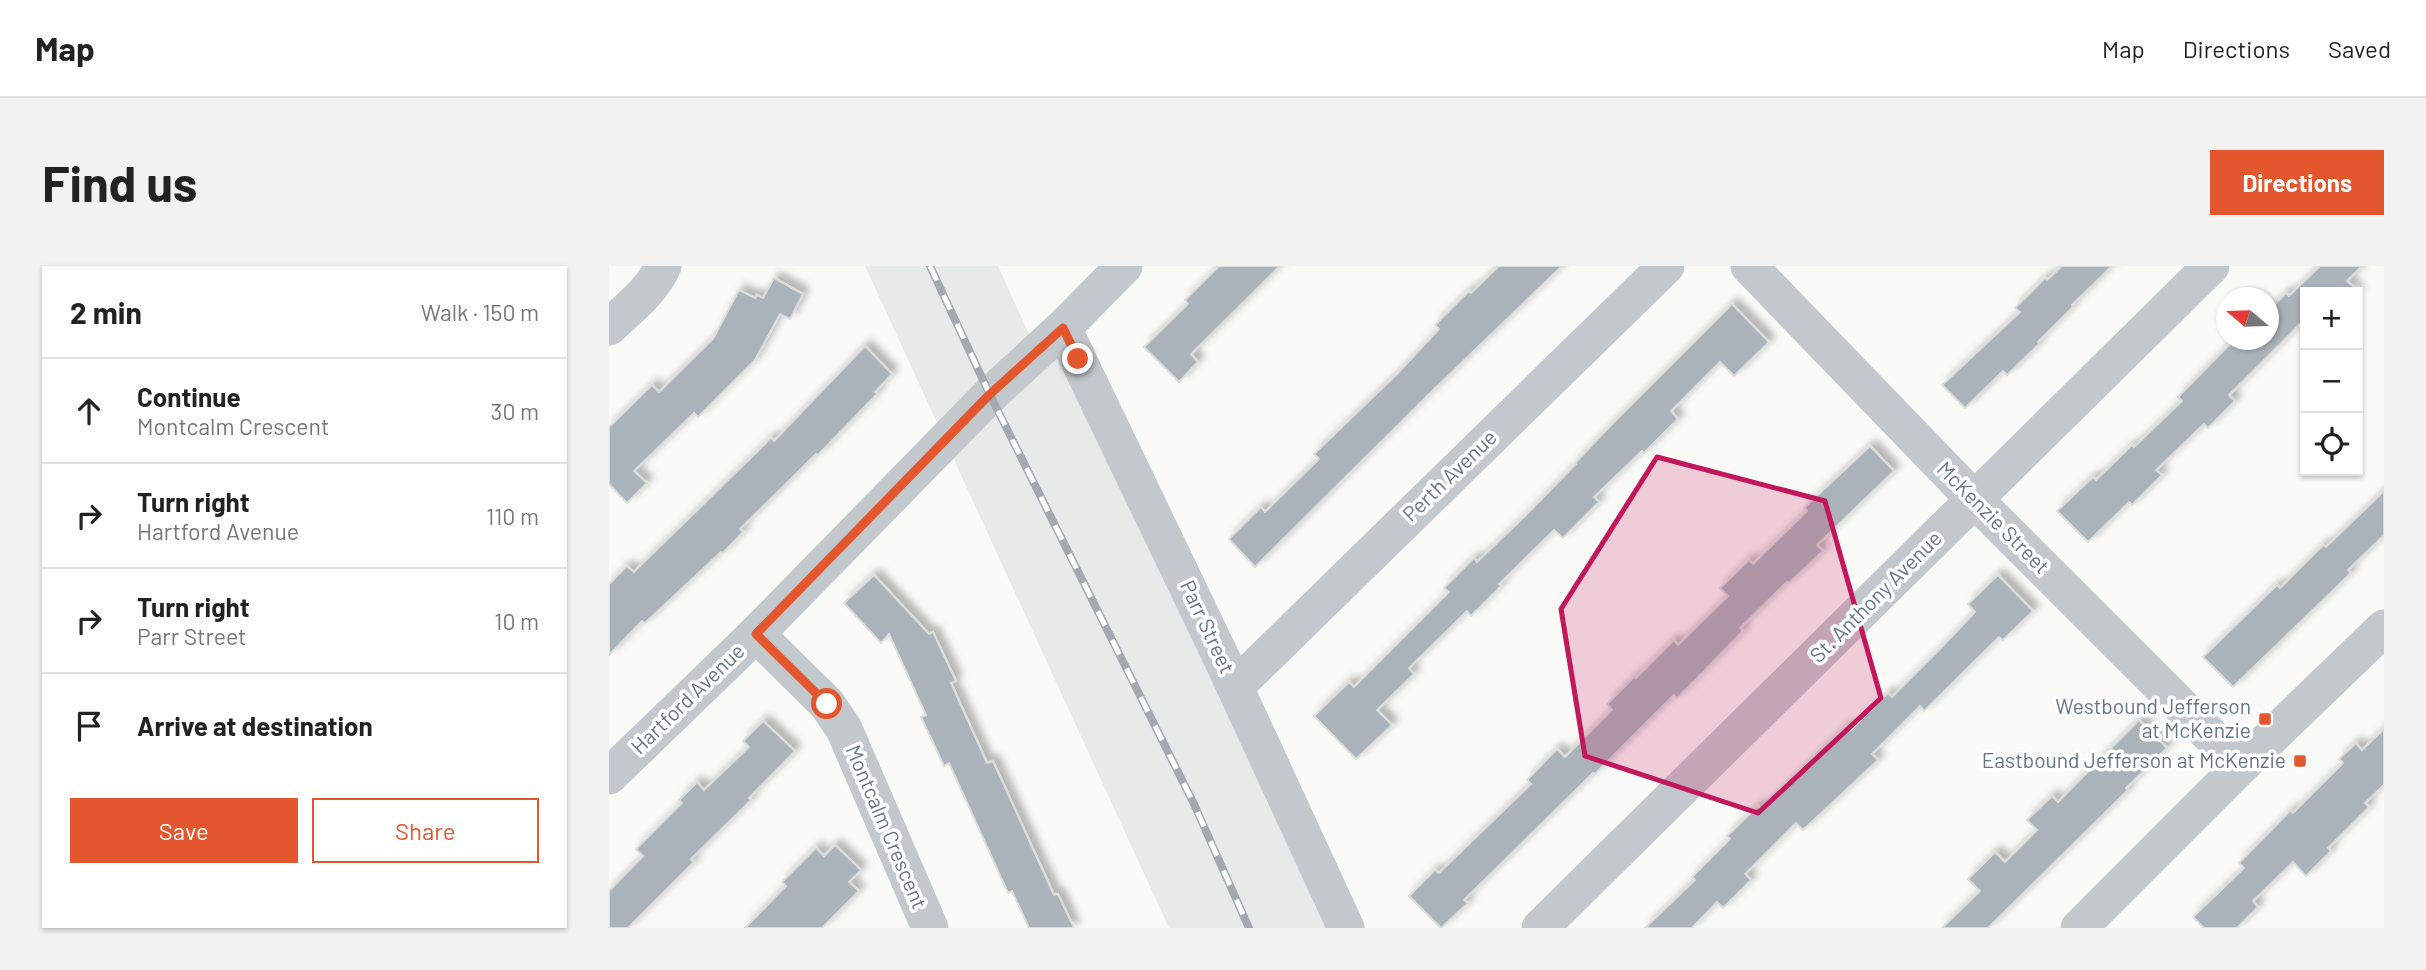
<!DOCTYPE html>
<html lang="en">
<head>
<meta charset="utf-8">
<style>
  body { margin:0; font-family:Barlow,sans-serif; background:#f2f2f2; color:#222 }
  .controls { position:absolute; right:21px; top:21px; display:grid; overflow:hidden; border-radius:0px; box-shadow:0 2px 5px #0004 }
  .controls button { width:63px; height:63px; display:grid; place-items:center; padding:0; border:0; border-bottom:2px solid #e0e0e0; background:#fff; color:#222; font:35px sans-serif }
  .compass { position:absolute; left:1607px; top:21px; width:63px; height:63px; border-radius:50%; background:#fff; box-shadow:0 2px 5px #0004; rotate:289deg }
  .stop { position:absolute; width:21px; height:21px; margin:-16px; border:5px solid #e4572e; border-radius:50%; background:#fff }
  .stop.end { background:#e4572e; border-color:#fff; box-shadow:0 2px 7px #0008 }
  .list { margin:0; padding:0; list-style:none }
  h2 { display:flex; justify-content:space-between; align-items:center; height:91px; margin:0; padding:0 28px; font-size:30px }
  h2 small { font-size:23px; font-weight:400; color:#767676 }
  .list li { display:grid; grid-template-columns:46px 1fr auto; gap:21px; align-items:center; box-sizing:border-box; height:105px; padding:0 28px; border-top:2px solid #e0e0e0 }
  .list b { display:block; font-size:26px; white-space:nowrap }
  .list p { margin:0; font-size:23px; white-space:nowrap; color:#767676 }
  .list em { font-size:23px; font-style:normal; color:#767676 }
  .actions { display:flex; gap:14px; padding:21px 28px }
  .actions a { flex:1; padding:16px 0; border:2px solid #e4572e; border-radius:0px; text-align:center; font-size:24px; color:#e4572e }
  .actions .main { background:#e4572e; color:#fff }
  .icon { flex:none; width:38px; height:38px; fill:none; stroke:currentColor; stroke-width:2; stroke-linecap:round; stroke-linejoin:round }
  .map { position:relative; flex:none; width:1775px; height:662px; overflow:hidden; border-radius:0px }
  header { display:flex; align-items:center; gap:42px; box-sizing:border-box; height:98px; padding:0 35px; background:#fff; border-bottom:2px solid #e0e0e0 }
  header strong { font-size:33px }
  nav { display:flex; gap:38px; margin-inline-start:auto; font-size:24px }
  .intro { display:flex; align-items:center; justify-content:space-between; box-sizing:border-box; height:168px; padding:0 42px }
  h1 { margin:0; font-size:49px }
  .button { padding:18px 32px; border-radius:0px; background:#e4572e; color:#fff; font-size:24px; font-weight:700 }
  main { display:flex; gap:42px; padding:0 42px }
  aside { flex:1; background:#fff; border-radius:0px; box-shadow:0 2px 5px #0004 }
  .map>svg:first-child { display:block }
  .built { fill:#e8e9e9 }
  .building { fill:#aab3b9; stroke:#dcdcda; stroke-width:2; filter:url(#shadow) }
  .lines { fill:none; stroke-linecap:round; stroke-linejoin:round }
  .minor { stroke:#c3c8cc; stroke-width:37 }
  .rail-casing { stroke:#a2aab0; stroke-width:8 }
  .rail { stroke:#fff; stroke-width:5; stroke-dasharray:16; stroke-linecap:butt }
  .route { stroke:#e4572e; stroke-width:9 }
  .marked { fill:#c2185b; fill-opacity:0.2; stroke:#c2185b; stroke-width:5; stroke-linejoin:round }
  .poi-dot { fill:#e4572e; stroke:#fff; stroke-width:2.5 }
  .labels { text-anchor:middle; stroke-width:7; stroke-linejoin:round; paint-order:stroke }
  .street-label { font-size:21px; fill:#657683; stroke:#fff }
  .poi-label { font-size:21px; fill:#657683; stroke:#fff; text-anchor:end }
</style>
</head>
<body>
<header>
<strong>Map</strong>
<nav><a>Map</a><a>Directions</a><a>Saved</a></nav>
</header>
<div class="intro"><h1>Find us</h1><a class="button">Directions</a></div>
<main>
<aside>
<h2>2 min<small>Walk · 150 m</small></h2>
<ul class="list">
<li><svg class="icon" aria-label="ahead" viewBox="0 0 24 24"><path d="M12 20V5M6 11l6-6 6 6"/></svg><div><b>Continue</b><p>Montcalm Crescent</p></div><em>30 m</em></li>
<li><svg class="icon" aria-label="right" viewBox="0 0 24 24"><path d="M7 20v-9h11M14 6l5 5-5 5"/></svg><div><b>Turn right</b><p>Hartford Avenue</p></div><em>110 m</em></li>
<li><svg class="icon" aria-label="right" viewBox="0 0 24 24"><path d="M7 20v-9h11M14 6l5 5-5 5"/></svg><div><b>Turn right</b><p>Parr Street</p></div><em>10 m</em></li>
<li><svg class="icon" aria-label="arrive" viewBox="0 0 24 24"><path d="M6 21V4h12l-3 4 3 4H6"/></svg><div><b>Arrive at destination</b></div></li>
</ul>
<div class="actions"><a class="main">Save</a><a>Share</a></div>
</aside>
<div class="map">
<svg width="1775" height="662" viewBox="0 0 1775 662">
  <defs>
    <filter id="shadow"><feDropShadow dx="6" dy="-6" stdDeviation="3.5" flood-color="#0004"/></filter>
  </defs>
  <rect width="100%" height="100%" fill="#fafaf8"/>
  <path class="built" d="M 256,0 L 389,0 L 434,99 L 454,62 L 734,662 L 560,662 Z"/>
  <g class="building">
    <path d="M 610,0 L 671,0 L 582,88 L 589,96 L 570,116 L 535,81 L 579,38 L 576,34 Z"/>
    <path d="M 890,0 L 953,0 L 816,132 L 646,301 L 620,273 L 652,241 L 656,246 L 710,193 L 705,188 L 789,107 L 830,63 L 826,59 L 860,25 L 862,27 Z"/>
    <path d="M 1453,0 L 1503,0 L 1463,39 L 1464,41 L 1429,76 L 1430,78 L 1398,109 L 1394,105 L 1356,142 L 1333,119 L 1411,46 L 1406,42 L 1436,12 L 1438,14 Z"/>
    <path d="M 1711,0 L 1753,0 L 1738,15 L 1750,26 L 1696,26 L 1696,53 L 1620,129 L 1626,135 L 1599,162 L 1595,158 L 1547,204 L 1553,209 L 1523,239 L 1520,236 L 1479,276 L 1448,245 L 1484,211 L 1487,214 L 1523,179 L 1525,181 L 1573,135 L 1569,131 L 1625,74 L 1660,74 L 1660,44 L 1677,27 L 1680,30 Z"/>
    <path d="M 165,12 L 194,28 L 181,53 L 171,48 L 146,94 L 89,151 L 85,147 L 25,205 L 38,217 L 18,237 L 0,218 L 0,161 L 43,119 L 50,126 L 104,73 L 130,24 L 146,32 L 148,29 L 154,32 Z"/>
    <path d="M 1123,38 L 1160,76 L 1125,110 L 1111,96 L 1062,145 L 1069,153 L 1035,187 L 1033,185 L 985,231 L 990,236 L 954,272 L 945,264 L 890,318 L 892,320 L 862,350 L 858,345 L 800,402 L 805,408 L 768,444 L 783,459 L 747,493 L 705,450 L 740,416 L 745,421 L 840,326 L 835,322 L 865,292 L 868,296 L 914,252 L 967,198 L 966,197 L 1005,156 Z"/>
    <path d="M 256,80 L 283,108 L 266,126 L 268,128 L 209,189 L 207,188 L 131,263 L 134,266 L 114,287 L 112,286 L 36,357 L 33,355 L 0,389 L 0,318 L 18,300 L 25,306 L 162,172 L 165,175 Z"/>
    <path d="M 1261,180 L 1285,205 L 1208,279 L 1214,285 L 1180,317 L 1178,316 L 1131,362 L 1134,365 L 1095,405 L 1068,432 L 1065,429 L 986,508 L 984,507 L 855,634 L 859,637 L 832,662 L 800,630 L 826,604 L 830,607 L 922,518 L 918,514 L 948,483 L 956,491 L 1003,444 L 998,438 L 1026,410 L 1027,412 L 1065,374 L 1069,379 L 1119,330 L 1111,322 L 1140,294 L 1144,298 L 1198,245 L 1195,242 Z"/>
    <path d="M 1775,225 L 1775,269 L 1739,304 L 1742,307 L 1624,421 L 1594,391 L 1668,319 L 1671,322 L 1714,279 L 1717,281 Z"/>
    <path d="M 265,309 L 320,368 L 324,366 L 347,415 L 342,417 L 378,497 L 384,495 L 445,629 L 449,628 L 465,662 L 420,662 L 403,625 L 399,627 L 340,497 L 335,500 L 312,451 L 317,449 L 280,368 L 272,377 L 235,337 Z"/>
    <path d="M 1389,309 L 1424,345 L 1394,374 L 1390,371 L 1315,445 L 1311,440 L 1263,488 L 1269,494 L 1194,564 L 1187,557 L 1136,608 L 1142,614 L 1114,642 L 1108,636 L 1083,662 L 1036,662 L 1086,614 L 1083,611 L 1121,573 L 1118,570 L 1149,540 L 1152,544 L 1237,461 L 1241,465 L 1279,427 L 1283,431 L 1331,383 L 1366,346 L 1359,338 Z"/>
    <path d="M 1530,454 L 1558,482 L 1517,522 L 1519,524 L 1379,662 L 1333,662 L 1371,625 L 1359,613 L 1386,586 L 1396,596 L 1428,564 L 1418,554 L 1443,530 L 1449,536 Z"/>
    <path d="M 154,455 L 186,485 L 140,532 L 142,534 L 82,593 L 85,596 L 19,662 L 0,662 L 0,625 L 34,590 L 27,583 L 73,537 L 70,534 L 88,516 L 95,524 L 140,481 L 134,475 Z"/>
    <path d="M 1775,463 L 1775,519 L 1756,537 L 1760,541 L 1719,582 L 1722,585 L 1697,610 L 1684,596 L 1644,635 L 1649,641 L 1628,662 L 1595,662 L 1584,651 L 1635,602 L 1630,597 L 1682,544 L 1684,547 L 1734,497 L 1730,493 L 1747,477 L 1753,484 Z"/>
    <path d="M 226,579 L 252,604 L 240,616 L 250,625 L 213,662 L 136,662 L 177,620 L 173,616 L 207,582 L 215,590 Z"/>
  </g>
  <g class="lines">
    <g class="minor">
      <path d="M 1140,0 L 1366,234 L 1632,500"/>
      <path d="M 0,61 C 19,43 44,24 54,0"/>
      <path d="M 454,62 L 612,391 L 737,662"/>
      <path d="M 147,368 L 218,438 L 235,463 L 321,662"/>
      <path d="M 626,421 L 1057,0"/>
      <path d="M 0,510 L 147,368 L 381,129 L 454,62 L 515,0"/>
      <path d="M 931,662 L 1602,0"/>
      <path d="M 1470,662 L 1632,500 L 1775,362"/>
    </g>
    <defs>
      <path id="rail" d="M 321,0 L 381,129 L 585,538 L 640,662"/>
    </defs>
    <use href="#rail" class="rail-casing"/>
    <use href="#rail" class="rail"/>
  </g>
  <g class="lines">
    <path class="route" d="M 218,438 L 147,368 L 380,129 L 454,62 L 469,93"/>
  </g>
  <path class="marked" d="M 1048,191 L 1216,235 L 1272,432 L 1149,547 L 976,490 L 952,343 Z"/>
  <g class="poi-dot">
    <rect x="1649" y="446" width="14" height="14" rx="3.5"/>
    <rect x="1684" y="488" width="14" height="14" rx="3.5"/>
  </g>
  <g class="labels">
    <g class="street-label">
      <text transform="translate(841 210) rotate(-44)" y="7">Perth Avenue</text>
      <text transform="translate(1384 252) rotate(45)" y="7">McKenzie Street</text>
      <text transform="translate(1267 331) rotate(-45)" y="7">St. Anthony Avenue</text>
      <text transform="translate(598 361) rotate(65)" y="7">Parr Street</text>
      <text transform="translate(79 433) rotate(-44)" y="7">Hartford Avenue</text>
      <text transform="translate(277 561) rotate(67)" y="7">Montcalm Crescent</text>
    </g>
    <g class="poi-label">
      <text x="1642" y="448">Westbound Jefferson<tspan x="1642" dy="24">at McKenzie</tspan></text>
      <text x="1677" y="502">Eastbound Jefferson at McKenzie</text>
    </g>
  </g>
</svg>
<div class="controls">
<button>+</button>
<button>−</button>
<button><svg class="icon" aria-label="locate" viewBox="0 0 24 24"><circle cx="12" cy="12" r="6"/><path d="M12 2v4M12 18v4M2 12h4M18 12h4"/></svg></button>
</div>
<svg class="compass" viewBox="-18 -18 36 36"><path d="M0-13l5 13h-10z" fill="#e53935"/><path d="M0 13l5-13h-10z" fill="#767676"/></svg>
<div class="stop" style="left:218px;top:438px"></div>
<div class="stop end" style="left:469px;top:93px"></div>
</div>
</main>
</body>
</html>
